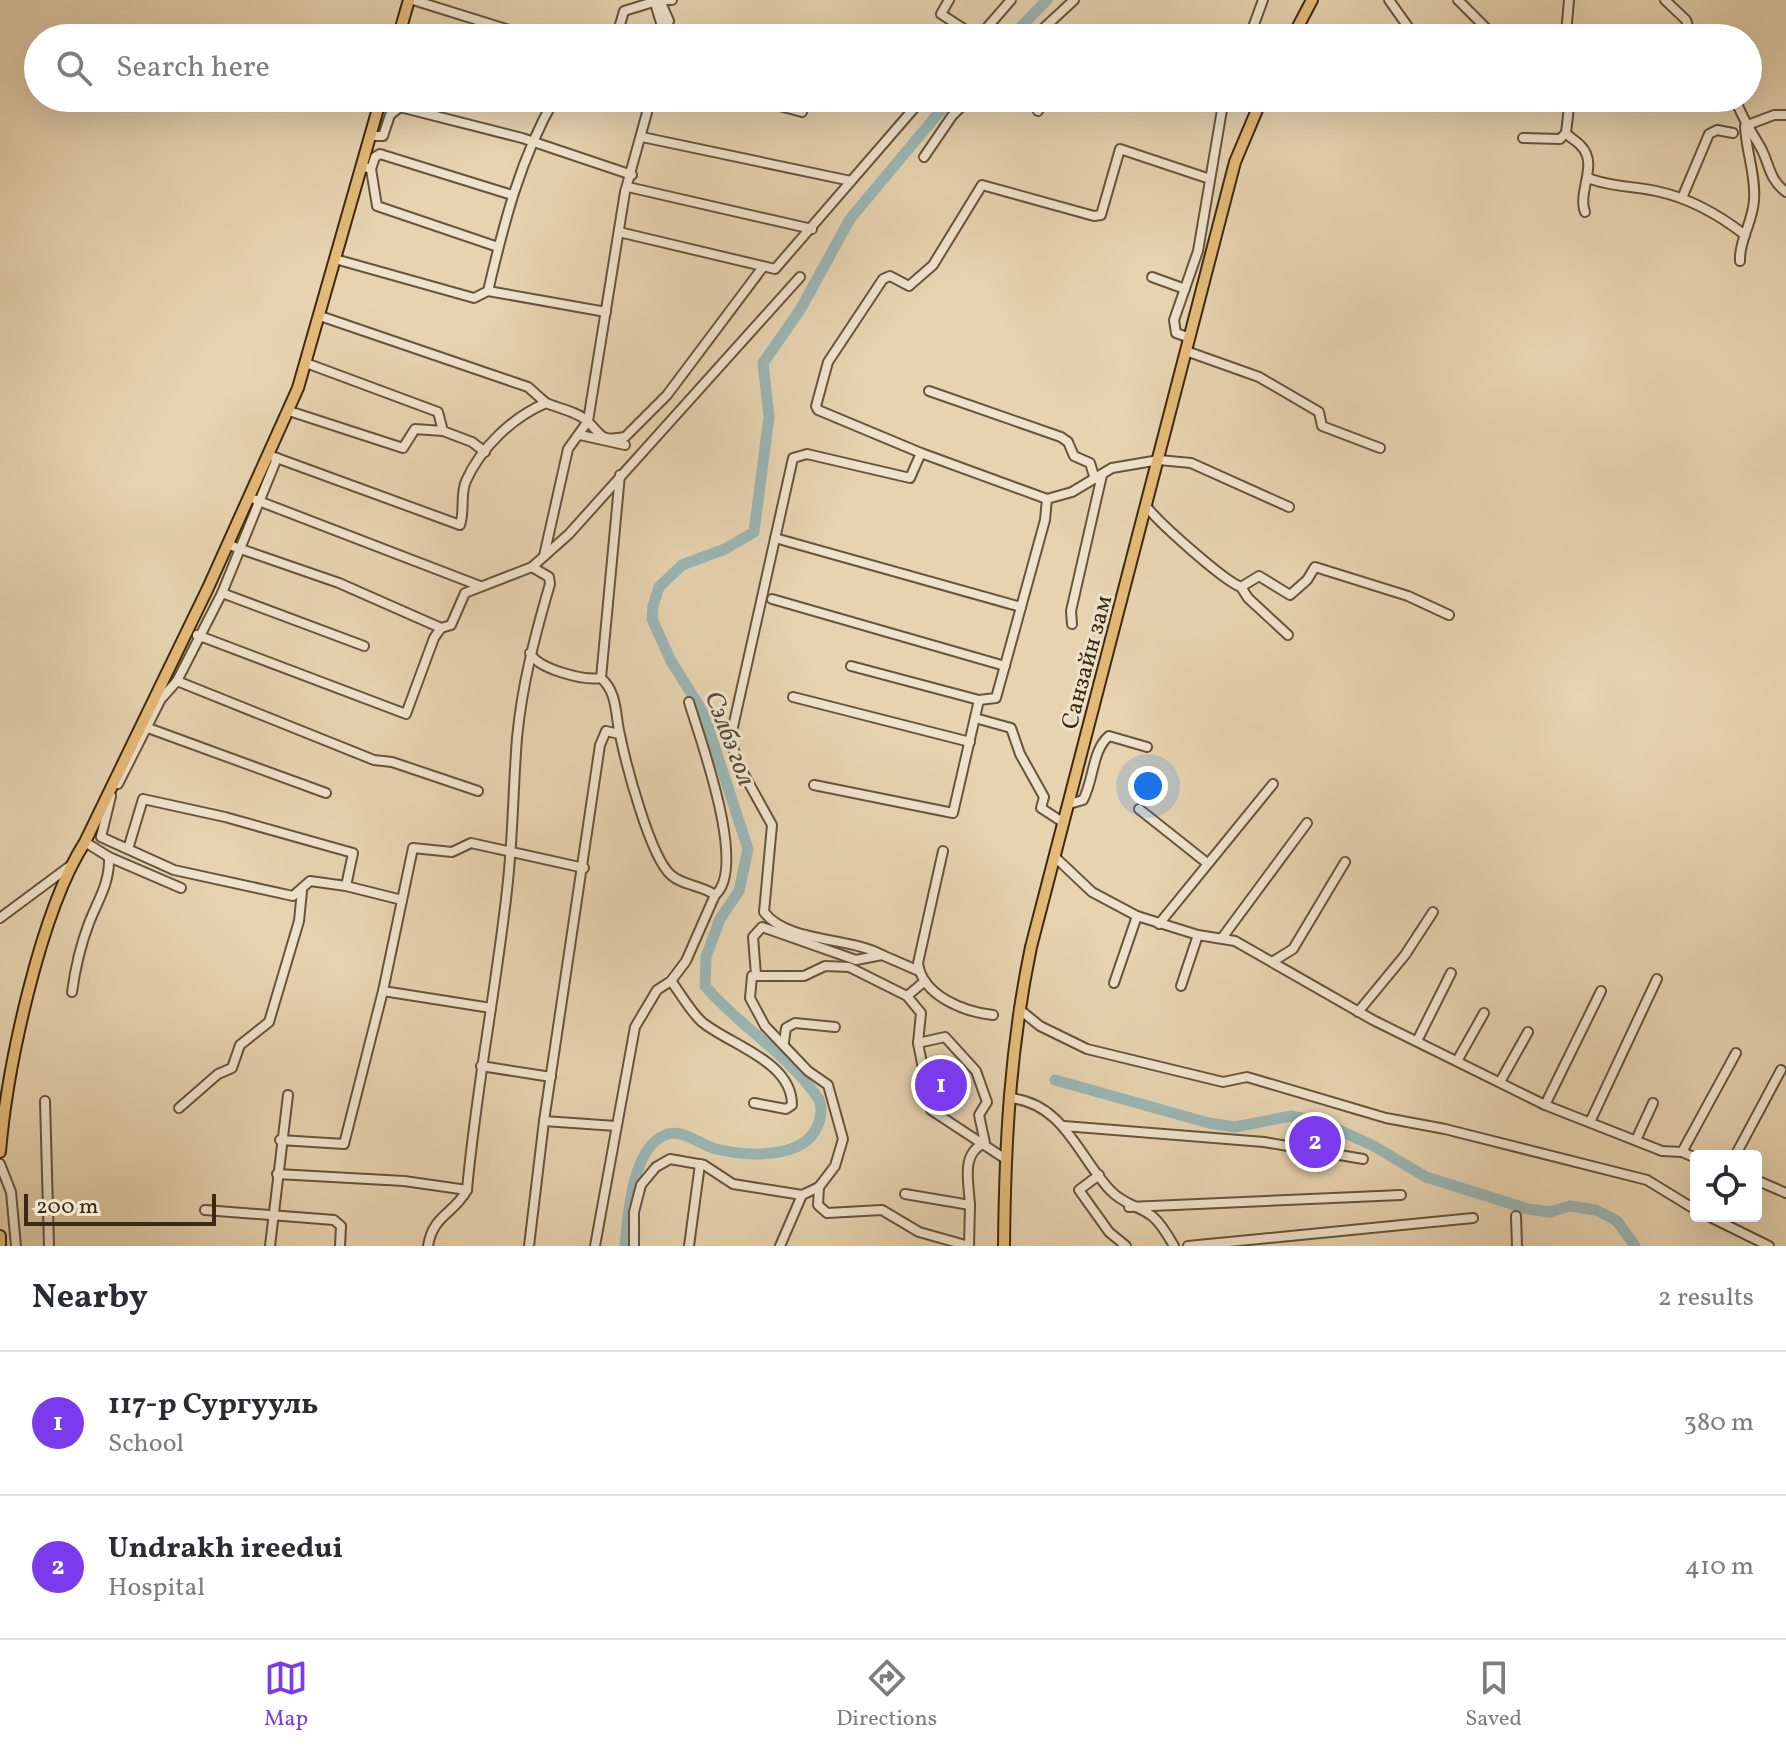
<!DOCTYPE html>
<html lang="en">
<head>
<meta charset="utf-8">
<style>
  body { margin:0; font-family:Vollkorn,serif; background:#f7f7f7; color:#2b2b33 }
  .controls { position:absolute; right:24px; bottom:24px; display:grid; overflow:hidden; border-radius:8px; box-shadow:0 8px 32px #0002 }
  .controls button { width:72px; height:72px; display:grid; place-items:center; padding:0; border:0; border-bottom:2px solid #e1e1e2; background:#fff; color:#2b2b33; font:40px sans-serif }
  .scale { position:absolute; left:24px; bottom:20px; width:192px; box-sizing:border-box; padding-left:8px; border:4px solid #3d2912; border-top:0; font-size:22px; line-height:28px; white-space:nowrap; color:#3d2912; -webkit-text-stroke:6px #efe2cc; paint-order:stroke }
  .you { position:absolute; left:1148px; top:786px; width:28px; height:28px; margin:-20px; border:6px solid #fff; border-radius:50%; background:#1a73e8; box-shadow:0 0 0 12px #1a73e833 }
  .badge { display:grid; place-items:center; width:52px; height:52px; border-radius:50%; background:#7c3aed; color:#fff; font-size:26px; font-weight:700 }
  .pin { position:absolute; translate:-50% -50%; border:4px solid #fff; box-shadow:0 2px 8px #0006 }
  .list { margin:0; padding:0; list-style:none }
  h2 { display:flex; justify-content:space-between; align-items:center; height:104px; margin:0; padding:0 32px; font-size:34px }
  h2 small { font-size:26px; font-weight:400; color:#7c7c81 }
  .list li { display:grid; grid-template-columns:52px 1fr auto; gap:24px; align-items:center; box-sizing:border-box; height:144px; padding:0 32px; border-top:2px solid #e1e1e2 }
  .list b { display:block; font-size:30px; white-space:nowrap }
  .list p { margin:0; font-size:26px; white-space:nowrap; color:#7c7c81 }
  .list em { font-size:26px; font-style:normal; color:#7c7c81 }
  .icon { flex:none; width:44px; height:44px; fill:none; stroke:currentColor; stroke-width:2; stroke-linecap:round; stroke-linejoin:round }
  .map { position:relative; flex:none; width:1786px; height:1246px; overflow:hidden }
  .search { position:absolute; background:#fff; box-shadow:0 8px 32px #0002; left:24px; right:24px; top:24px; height:88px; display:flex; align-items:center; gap:20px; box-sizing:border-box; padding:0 28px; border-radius:44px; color:#7c7c81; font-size:30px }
  .sheet { height:392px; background:#fff }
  nav { display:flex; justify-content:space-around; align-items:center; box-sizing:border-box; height:112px; border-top:2px solid #e1e1e2; background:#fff; font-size:22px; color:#7c7c81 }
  nav a { display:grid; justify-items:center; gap:4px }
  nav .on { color:#7c3aed }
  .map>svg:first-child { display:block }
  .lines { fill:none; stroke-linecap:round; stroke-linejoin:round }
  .river { stroke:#9ab6b4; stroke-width:11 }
  .minor-casing { stroke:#68543a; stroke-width:12 }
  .major-casing { stroke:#3d2912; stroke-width:14 }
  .minor { stroke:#efe2cc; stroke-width:8 }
  .major { stroke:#e4ba78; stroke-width:10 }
  .labels { text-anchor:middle; stroke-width:6; stroke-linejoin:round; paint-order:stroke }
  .street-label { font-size:24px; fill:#3d2912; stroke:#efe2cc }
  .water-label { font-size:26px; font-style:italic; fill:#544c3a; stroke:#efe2cc }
</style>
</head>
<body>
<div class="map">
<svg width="1786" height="1246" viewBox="0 0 1786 1246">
  <rect width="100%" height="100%" fill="#e7d3b0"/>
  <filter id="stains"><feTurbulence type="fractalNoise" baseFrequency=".0025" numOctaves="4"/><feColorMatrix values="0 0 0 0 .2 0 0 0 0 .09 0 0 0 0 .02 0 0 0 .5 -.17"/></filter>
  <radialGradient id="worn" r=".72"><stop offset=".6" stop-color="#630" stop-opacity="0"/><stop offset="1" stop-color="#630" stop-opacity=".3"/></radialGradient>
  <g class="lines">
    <g class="river">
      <path d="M 1010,38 L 1047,0"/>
      <path d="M 1055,1080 L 1209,1123 L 1235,1127 L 1291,1116 L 1321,1122 L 1372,1145 L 1426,1177 L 1528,1209 L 1550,1212 L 1570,1206 L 1596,1210 L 1617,1221 L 1635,1246"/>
      <path d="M 625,1246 C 628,1216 632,1148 665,1135 C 683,1128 700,1145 716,1149 C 745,1156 803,1160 817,1127 C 821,1119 823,1106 818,1098 C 787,1053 740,1027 705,986 L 706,957 L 720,919 L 739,891 L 748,849 L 704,714 L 671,661 L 652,619 L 653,606 L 659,587 L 682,565 L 725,549 L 754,532 L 769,417 L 763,363 L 800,310 L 850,219 L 951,98"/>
    </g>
    <defs>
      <g id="minor">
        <path d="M 413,0 L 535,38"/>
        <path d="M 654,0 L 662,26 L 660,38"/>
        <path d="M 949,0 L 941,14 L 978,38"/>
        <path d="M 1389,0 L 1416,38"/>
        <path d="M 1458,0 L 1496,38"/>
        <path d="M 1665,0 L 1686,20 L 1692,38"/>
        <path d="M 662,26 L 669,21 L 660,0 L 672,0"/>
        <path d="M 611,38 L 617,35 L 624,11 L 660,0"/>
        <path d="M 978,38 L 1011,0"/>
        <path d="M 1033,38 L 1074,0"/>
        <path d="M 1249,38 L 1263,0"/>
        <path d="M 1569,38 L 1566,34 L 1569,0"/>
        <path d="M 555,98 C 520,159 504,223 488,291 L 606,312"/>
        <path d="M 750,98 L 802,112"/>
        <path d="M 1570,98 L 1566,133 C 1570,138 1577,141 1581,146 C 1599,164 1577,192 1585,212"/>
        <path d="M 1630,98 L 1640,102"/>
        <path d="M 1735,98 C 1741,116 1749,128 1758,143 C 1770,161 1767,178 1786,192"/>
        <path d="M 1038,111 L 1043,98"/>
        <path d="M 370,136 L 383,136 L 390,115 L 400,107 L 522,138 L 632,175"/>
        <path d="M 642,137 L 851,181"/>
        <path d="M 1523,138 L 1560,139 L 1566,133"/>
        <path d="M 924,157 L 952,116 L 970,98"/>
        <path d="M 361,166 L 371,169 L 377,206 L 498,247"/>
        <path d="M 371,169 L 375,157 L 380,154 L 512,195"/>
        <path d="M 1588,178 C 1610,187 1633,186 1656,191 C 1690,198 1718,214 1745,235"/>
        <path d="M 628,187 L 812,229"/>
        <path d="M 1682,198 L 1709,134 L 1717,130 L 1733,133"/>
        <path d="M 619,232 L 775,269 L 923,98"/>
        <path d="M 335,259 L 474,298 L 488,291"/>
        <path d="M 1740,261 C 1739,240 1753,222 1754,200 C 1756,174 1746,152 1745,126 L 1774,115 L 1786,115"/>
        <path d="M 1152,277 L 1185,289"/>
        <path d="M 320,316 L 528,387 L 546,403"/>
        <path d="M 1190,338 L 1176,333 L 1174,320 L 1198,251 L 1224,98"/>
        <path d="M 1186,351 L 1259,377 L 1319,412 L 1322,426 L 1380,448"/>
        <path d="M 306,363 L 438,412 L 443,431 L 472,442 L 485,452"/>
        <path d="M 929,391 L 1061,437 L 1068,442 L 1074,456 L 1090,463 L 1095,479"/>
        <path d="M 289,411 L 403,448 L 415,429 L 443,431"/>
        <path d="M 580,435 L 625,445"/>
        <path d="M 274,457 L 460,525 C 465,511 460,494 466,481 C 481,447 513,417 546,403 C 558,408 578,412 587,421 C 602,434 598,442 625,437 L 667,395 L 763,267"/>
        <path d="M 1047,499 L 921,453 L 818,410 L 816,406 L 828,362 L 883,279 L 890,276 L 909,286 L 933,265 L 982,185 L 1094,216 L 1101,215 L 1120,149 L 1210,179"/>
        <path d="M 256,500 L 480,586"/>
        <path d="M 1147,507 C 1158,522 1224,581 1241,587 L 1259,576 L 1290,595 L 1307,580 L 1315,567 L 1408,596 L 1449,615"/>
        <path d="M 775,538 L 1021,607"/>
        <path d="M 229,545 L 339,583 L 441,628"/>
        <path d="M 544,556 L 568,449 L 588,421 L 625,192 L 651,98"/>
        <path d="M 1241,587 L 1248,598 L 1288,635"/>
        <path d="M 222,593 L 364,646"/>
        <path d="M 772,599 L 1005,666"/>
        <path d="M 1072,624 L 1071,611 L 1102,475"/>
        <path d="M 197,635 L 406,714 L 434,638 L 441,628 L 451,625 L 465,593 L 532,567 L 569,534 L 800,277"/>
        <path d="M 530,653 C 538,669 584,681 601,678"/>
        <path d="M 851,666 L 979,700"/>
        <path d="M 177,681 L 374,760 L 392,762 L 478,791"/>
        <path d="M 793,697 L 970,742"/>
        <path d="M 689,702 C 700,739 748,868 715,895"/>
        <path d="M 975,718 L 1011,728 L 1020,754 L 1044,797 L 1041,808 L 1064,823"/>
        <path d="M 148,728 L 326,793"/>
        <path d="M 118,784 L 161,699 L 177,681 L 222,593 L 277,458"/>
        <path d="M 814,785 L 953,813 L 979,700 L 996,698 L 1045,520 L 1047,499 L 1072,492 L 1112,468 L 1159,460 L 1191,463 L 1289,507"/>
        <path d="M 111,796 L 101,837 L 174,870 L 293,896 L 310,881 L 346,886 L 353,853 L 225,817 L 143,799 L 128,849"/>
        <path d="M 1069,804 L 1083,800 C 1094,780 1092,750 1109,736 L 1147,747"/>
        <path d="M 1139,809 L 1207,863"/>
        <path d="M 943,851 L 918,963 C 922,996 965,1012 993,1015"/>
        <path d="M 109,857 L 181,888"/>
        <path d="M 1055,857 L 1092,892 L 1137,916 L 1198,935 L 1235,941 L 1373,1020 L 1545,1105 L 1662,1151 L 1682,1152 L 1696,1158"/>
        <path d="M 346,886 L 402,900"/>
        <path d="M 0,918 L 70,866"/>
        <path d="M 1159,924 L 1273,784"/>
        <path d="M 1222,938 L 1307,823"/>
        <path d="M 882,955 C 851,937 787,943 764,912 L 772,825 L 736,760 L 731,736 L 793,458 L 807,454 L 910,478 L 921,453"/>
        <path d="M 1272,962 L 1293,949 L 1345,862"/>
        <path d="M 756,975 L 753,937 L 762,927 L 856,960 L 882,955 L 919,971"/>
        <path d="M 671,981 C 681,994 690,1011 702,1022 C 730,1045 792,1061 792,1105 L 786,1109 L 754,1103"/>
        <path d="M 1114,983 L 1137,916"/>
        <path d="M 1181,986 L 1198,935"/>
        <path d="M 383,991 L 491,1008"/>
        <path d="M 72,992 C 75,970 81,944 89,923 C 98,900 110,883 109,857 L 85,842"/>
        <path d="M 907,996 L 925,981"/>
        <path d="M 1019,1009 L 1040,1026 L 1087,1049 L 1223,1082 L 1247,1077 L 1386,1118 L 1445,1129 L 1647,1180 L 1696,1210"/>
        <path d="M 1358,1012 L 1405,955 L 1433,912"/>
        <path d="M 1417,1041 L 1451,973"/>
        <path d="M 784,1042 L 786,1028 L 795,1023 L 835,1027"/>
        <path d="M 1457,1061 L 1484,1013"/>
        <path d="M 481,1066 L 551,1077"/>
        <path d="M 1500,1082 L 1528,1032"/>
        <path d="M 1010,1098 C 1064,1103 1079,1158 1111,1191 C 1123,1204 1139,1206 1152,1216 C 1161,1223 1168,1236 1174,1246"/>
        <path d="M 45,1101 L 49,1246"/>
        <path d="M 1545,1105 L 1601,991"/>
        <path d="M 179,1108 L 218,1074 L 232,1068 L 240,1045 L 269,1022 L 299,921 L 302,891"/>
        <path d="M 544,1121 L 616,1126"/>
        <path d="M 1590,1122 L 1657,979"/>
        <path d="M 1064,1126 L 1264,1142 L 1363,1159"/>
        <path d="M 280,1140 L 344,1144 L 383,991 L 413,848 L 452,852 L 471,843 L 584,868"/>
        <path d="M 1636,1140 L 1653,1103"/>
        <path d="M 1682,1152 L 1736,1053"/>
        <path d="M 1735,1156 L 1781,1070"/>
        <path d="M 0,1164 L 11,1192 L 16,1246"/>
        <path d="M 277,1174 L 404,1181 L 467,1190"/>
        <path d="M 1099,1175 L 1079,1190 L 1109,1232 L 1126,1246"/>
        <path d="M 1756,1180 L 1786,1193"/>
        <path d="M 819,1187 L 818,1205 L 827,1213 L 882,1210 L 919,1232 L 969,1246"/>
        <path d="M 905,1194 L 970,1205 C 969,1183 960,1153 985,1143 L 979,1115 L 987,1102 L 976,1071 L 945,1037 L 918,1043"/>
        <path d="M 1129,1207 L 1401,1195"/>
        <path d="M 205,1210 L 334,1220 L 341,1226 L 340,1246"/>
        <path d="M 1516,1216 L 1517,1246"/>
        <path d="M 1708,1216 L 1769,1246"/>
        <path d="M 270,1246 L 288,1095"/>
        <path d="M 428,1246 C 433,1215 453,1215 467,1190 C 476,1089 496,990 507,890 C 513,839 513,789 517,738 C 522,685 535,635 550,584 L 549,577 L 532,567"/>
        <path d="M 529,1246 L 544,1121 L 600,745 L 606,731 L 619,734"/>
        <path d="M 595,1246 L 635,1027 L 657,990 L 671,981 L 686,961 L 715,895 C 702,885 683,886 671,875 C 650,857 626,764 620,735 C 615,715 618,693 601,678 L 620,475"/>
        <path d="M 634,1246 L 634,1212 L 641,1185 L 656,1167 L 670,1159 L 704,1165 L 733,1184 L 802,1195 L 819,1187 L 835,1166 L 843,1139 L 828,1085 L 808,1071 L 765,1026 L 750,998 L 752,976 L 804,976 L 825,966 L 849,967 L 907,996 L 921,1013 L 918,1043 L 931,1110 L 1004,1158"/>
        <path d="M 689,1246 L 700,1164"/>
        <path d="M 780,1246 L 802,1195"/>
        <path d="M 969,1246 L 970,1205"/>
        <path d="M 1188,1246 L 1473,1218"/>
      </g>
      <g id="major">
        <path d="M 398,38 L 409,0"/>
        <path d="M 1292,38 L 1312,0"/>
        <path d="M 0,1152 C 7,1068 40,912 85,842 L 208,588 L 298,388 L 381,98"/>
        <path d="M 0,1236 L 0,1246"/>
        <path d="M 1004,1246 C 1005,1143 1010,1048 1031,947 L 1235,162 L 1262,98"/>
      </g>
    </defs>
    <use href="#minor" class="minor-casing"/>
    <use href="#major" class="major-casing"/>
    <use href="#minor" class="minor"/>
    <use href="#major" class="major"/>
  </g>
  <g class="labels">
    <g class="street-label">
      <text transform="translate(1086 662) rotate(-75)" y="8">Санзайн зам</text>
    </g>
    <g class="water-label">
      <text transform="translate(731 738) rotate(69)" y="9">Сэлбэ гол</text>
    </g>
  </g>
  <rect width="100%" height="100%" filter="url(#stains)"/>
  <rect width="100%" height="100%" fill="url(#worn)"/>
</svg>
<div class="controls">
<button><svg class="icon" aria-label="locate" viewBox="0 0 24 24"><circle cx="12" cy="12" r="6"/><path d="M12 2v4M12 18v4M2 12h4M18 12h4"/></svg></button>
</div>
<div class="scale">200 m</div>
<div class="you"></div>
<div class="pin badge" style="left:941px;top:1085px">1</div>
<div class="pin badge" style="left:1315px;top:1142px">2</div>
<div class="search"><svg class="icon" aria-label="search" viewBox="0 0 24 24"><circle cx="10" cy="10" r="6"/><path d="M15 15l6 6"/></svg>Search here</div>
</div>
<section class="sheet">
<h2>Nearby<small>2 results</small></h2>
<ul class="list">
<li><span class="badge">1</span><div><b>117-р Сургууль</b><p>School</p></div><em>380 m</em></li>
<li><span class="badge">2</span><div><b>Undrakh ireedui</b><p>Hospital</p></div><em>410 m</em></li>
</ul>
</section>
<nav>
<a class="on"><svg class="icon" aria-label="map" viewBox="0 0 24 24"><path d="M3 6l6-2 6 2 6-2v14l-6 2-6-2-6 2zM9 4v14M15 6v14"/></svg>Map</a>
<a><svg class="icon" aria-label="directions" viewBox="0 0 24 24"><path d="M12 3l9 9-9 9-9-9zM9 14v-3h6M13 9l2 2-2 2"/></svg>Directions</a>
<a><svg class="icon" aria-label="saved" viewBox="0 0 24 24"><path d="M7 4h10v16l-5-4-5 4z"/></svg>Saved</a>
</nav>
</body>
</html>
